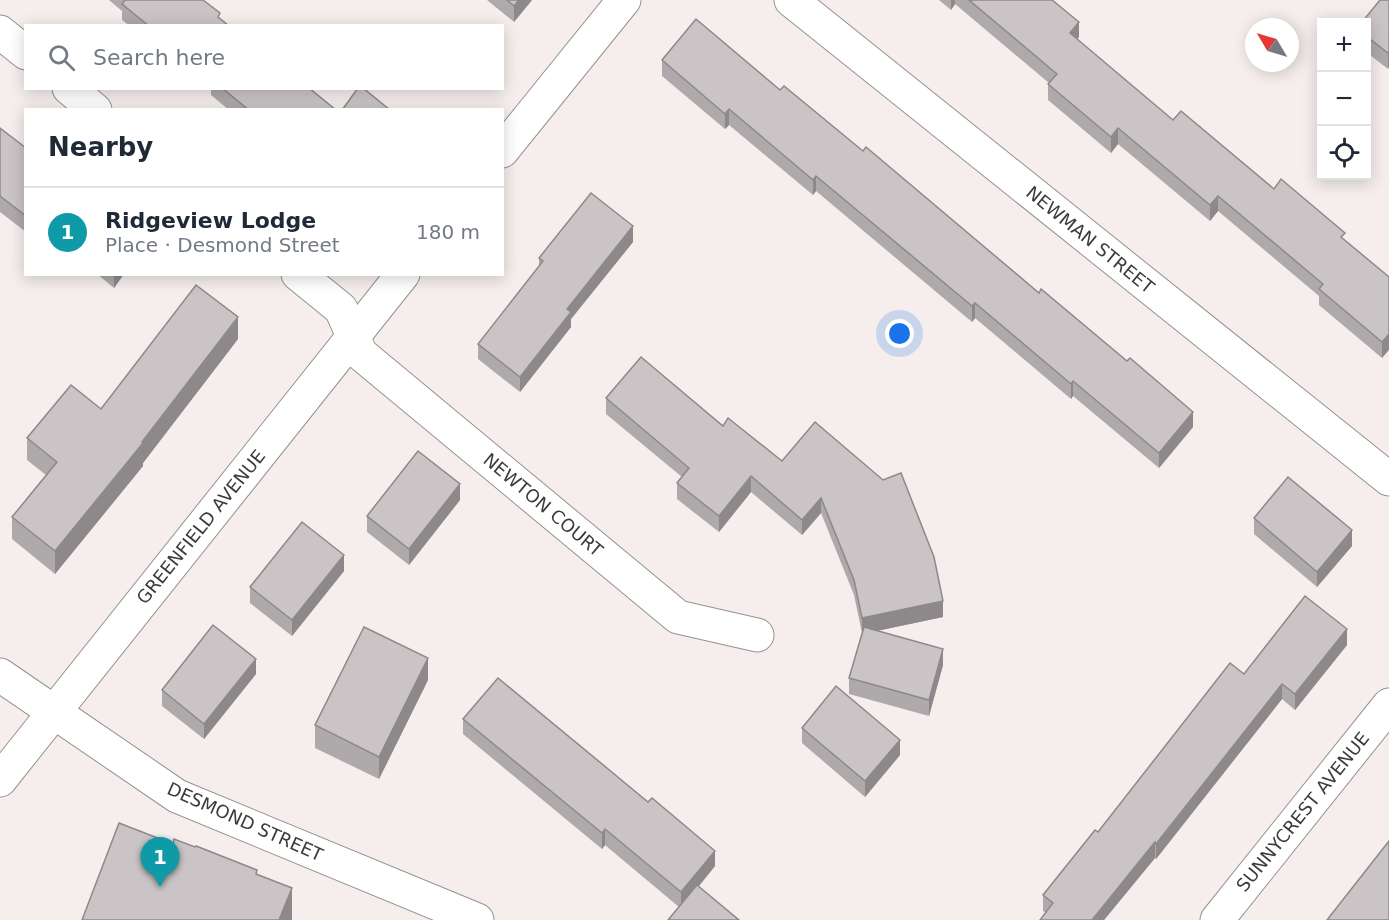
<!DOCTYPE html>
<html lang="en">
<head>
<meta charset="utf-8">
<style>
  body { margin:0; font-family:"DejaVu Sans",sans-serif; background:#f6f6f7; color:#1f2937 }
  .controls { position:absolute; right:18px; top:18px; display:grid; overflow:hidden; border-radius:0px; box-shadow:0 3px 15px #0003 }
  .controls button { width:54px; height:54px; display:grid; place-items:center; padding:0; border:0; border-bottom:2px solid #e0e1e3; background:#fff; color:#1f2937; font:30px sans-serif }
  .compass { position:absolute; left:1245px; top:18px; width:54px; height:54px; border-radius:50%; background:#fff; box-shadow:0 3px 15px #0003; rotate:308deg }
  .you { position:absolute; left:900px; top:334px; width:21px; height:21px; margin:-15px; border:4px solid #fff; border-radius:50%; background:#1a73e8; box-shadow:0 0 0 9px #1a73e833 }
  .badge { display:grid; place-items:center; width:39px; height:39px; border-radius:50%; background:#2563eb; color:#fff; font-size:20px; font-weight:700 }
  .pin { position:absolute; translate:-50% -50px; filter:drop-shadow(0 2px 3px #0008) }
  .pin::after { content:''; position:absolute; top:32px; width:21px; height:18px; background:inherit; clip-path:polygon(0 0,100% 0,50% 100%) }
  .list { margin:0; padding:0; list-style:none }
  h2 { display:flex; justify-content:space-between; align-items:center; height:78px; margin:0; padding:0 24px; font-size:26px }
  h2 small { font-size:20px; font-weight:400; color:#747a83 }
  .list li { display:grid; grid-template-columns:39px 1fr auto; gap:18px; align-items:center; box-sizing:border-box; height:90px; padding:0 24px; border-top:2px solid #e0e1e3 }
  .list b { display:block; font-size:22px; white-space:nowrap }
  .list p { margin:0; font-size:20px; white-space:nowrap; color:#747a83 }
  .list em { font-size:20px; font-style:normal; color:#747a83 }
  .icon { flex:none; width:33px; height:33px; fill:none; stroke:currentColor; stroke-width:2; stroke-linecap:round; stroke-linejoin:round }
  .map { position:relative; flex:none; width:1389px; height:920px; overflow:hidden }
  .search { position:absolute; background:#fff; box-shadow:0 3px 15px #0003; left:24px; top:24px; width:480px; height:66px; display:flex; align-items:center; gap:15px; box-sizing:border-box; padding:0 21px; border-radius:0px; color:#747a83; font-size:22px }
  .panel { position:absolute; background:#fff; box-shadow:0 3px 15px #0003; left:24px; top:108px; width:480px; height:168px; border-radius:0px }
  .map>svg:first-child { display:block }
  .lines { fill:none; stroke-linecap:round; stroke-linejoin:round }
  .street-casing { stroke:#979190; stroke-width:35 }
  .street { stroke:#fff; stroke-width:33 }
  .wall { fill:#aea9ab }
  .shaded-wall { fill:#8d898b }
  .building { fill:#cac4c7; stroke:#8d898b; stroke-width:1.5 }
  .labels { text-anchor:middle; stroke-width:4.5; stroke-linejoin:round; paint-order:stroke }
  .street-label { font-size:18px; fill:#3d3b3b; stroke:#fff }
</style>
</head>
<body>
<div class="map">
<svg width="1389" height="920" viewBox="0 0 1389 920">
  <rect width="100%" height="100%" fill="#f5eeed"/>
  <g class="lines">
    <defs>
      <g id="street">
        <path d="M 791,0 L 1389,479"/>
        <path d="M 0,32 L 26,53"/>
        <path d="M 69,88 L 95,110"/>
        <path d="M 502,151 L 624,0"/>
        <path d="M 298,274 L 341,309 L 361,354 L 678,617 L 757,635"/>
        <path d="M 0,675 L 177,796 L 477,920"/>
        <path d="M 0,780 L 403,274"/>
        <path d="M 1217,920 L 1389,705"/>
      </g>
    </defs>
    <use href="#street" class="street-casing"/>
    <use href="#street" class="street"/>
  </g>
  <g class="wall">
    <path d="M 109,0 L 203,0 L 220,19 L 229,26 L 130,26 L 122,20 L 122,11 Z"/>
    <path d="M 487,0 L 532,0 L 514,22 Z"/>
    <path d="M 939,0 L 1052,0 L 1079,37 L 1077,39 L 1173,120 L 1274,189 L 1345,241 L 1389,277 L 1382,358 L 1319,305 L 1319,296 L 1218,211 L 1210,221 L 1118,144 L 1111,153 L 1048,100 L 1048,84 L 1049,83 L 955,4 L 951,10 Z"/>
    <path d="M 1389,0 L 1388,69 L 1366,52 L 1366,22 Z"/>
    <path d="M 662,60 L 780,90 L 1193,427 L 1159,468 L 1073,396 L 1071,399 L 975,318 L 972,322 L 816,191 L 813,195 L 729,125 L 725,129 L 662,76 Z"/>
    <path d="M 209,88 L 309,88 L 336,110 L 229,110 L 211,95 L 211,90 Z"/>
    <path d="M 0,128 L 26,148 L 26,232 L 0,212 Z"/>
    <path d="M 633,242 L 571,319 L 571,327 L 520,392 L 478,359 L 478,344 L 539,266 L 539,258 Z"/>
    <path d="M 97,274 L 124,274 L 114,288 Z"/>
    <path d="M 238,339 L 143,463 L 143,466 L 55,574 L 12,539 L 12,517 L 46,475 L 27,460 L 27,438 L 101,409 Z"/>
    <path d="M 606,398 L 723,426 L 782,461 L 943,617 L 877,631 L 943,665 L 929,716 L 849,694 L 849,678 L 862,633 L 854,595 L 821,513 L 802,535 L 751,492 L 719,532 L 677,499 L 677,483 L 682,477 L 606,414 Z"/>
    <path d="M 460,500 L 409,565 L 367,532 L 367,516 Z"/>
    <path d="M 1254,518 L 1352,546 L 1317,587 L 1254,534 Z"/>
    <path d="M 344,571 L 292,636 L 250,603 L 250,587 Z"/>
    <path d="M 1347,645 L 1295,710 L 1282,699 L 1156,859 L 1155,858 L 1104,920 L 1040,920 L 1046,913 L 1043,911 L 1043,895 L 1098,832 L 1244,674 Z"/>
    <path d="M 256,674 L 204,739 L 162,706 L 162,690 Z"/>
    <path d="M 428,680 L 379,779 L 315,748 L 315,725 Z"/>
    <path d="M 463,719 L 648,802 L 715,866 L 699,886 L 679,907 L 605,845 L 602,849 L 463,734 Z"/>
    <path d="M 802,728 L 900,755 L 865,797 L 802,743 Z"/>
  </g>
  <g class="shaded-wall">
    <path d="M 519,0 L 532,0 L 514,22 L 514,6 Z"/>
    <path d="M 951,0 L 955,0 L 955,4 L 951,10 Z"/>
    <path d="M 1079,22 L 1079,37 L 1070,48 L 1070,33 Z"/>
    <path d="M 1389,51 L 1389,67 L 1388,69 L 1388,53 Z"/>
    <path d="M 729,109 L 729,125 L 725,129 L 725,114 Z"/>
    <path d="M 1118,128 L 1118,144 L 1111,153 L 1111,137 Z"/>
    <path d="M 816,176 L 816,191 L 813,195 L 813,180 Z"/>
    <path d="M 1218,196 L 1218,211 L 1210,221 L 1210,205 Z"/>
    <path d="M 633,226 L 633,242 L 571,319 L 571,327 L 520,392 L 520,377 L 567,309 Z"/>
    <path d="M 114,274 L 124,274 L 114,288 Z"/>
    <path d="M 975,303 L 975,318 L 972,322 L 972,306 Z"/>
    <path d="M 238,317 L 238,339 L 143,463 L 143,466 L 55,574 L 55,551 L 142,442 Z"/>
    <path d="M 1389,334 L 1389,350 L 1382,358 L 1382,342 Z"/>
    <path d="M 1073,381 L 1073,396 L 1071,399 L 1071,384 Z"/>
    <path d="M 1193,412 L 1193,427 L 1159,468 L 1159,453 Z"/>
    <path d="M 751,476 L 751,492 L 719,532 L 719,516 Z"/>
    <path d="M 460,484 L 460,500 L 409,565 L 409,549 Z"/>
    <path d="M 821,498 L 821,513 L 802,535 L 802,520 Z"/>
    <path d="M 1352,530 L 1352,546 L 1317,587 L 1317,572 Z"/>
    <path d="M 344,555 L 344,571 L 292,636 L 292,620 Z"/>
    <path d="M 943,601 L 943,617 L 862,634 L 862,618 Z"/>
    <path d="M 1347,629 L 1347,645 L 1295,710 L 1295,694 Z"/>
    <path d="M 943,649 L 943,665 L 929,716 L 929,700 Z"/>
    <path d="M 428,658 L 428,680 L 379,779 L 379,757 Z"/>
    <path d="M 256,659 L 256,674 L 204,739 L 204,724 Z"/>
    <path d="M 1282,684 L 1282,699 L 1156,859 L 1156,844 Z"/>
    <path d="M 900,740 L 900,755 L 865,797 L 865,781 Z"/>
    <path d="M 605,829 L 605,845 L 602,849 L 602,833 Z"/>
    <path d="M 1155,842 L 1155,858 L 1104,920 L 1092,920 Z"/>
    <path d="M 715,851 L 715,866 L 681,908 L 681,892 Z"/>
    <path d="M 292,888 L 292,920 L 279,920 Z"/>
  </g>
  <g class="building">
    <path d="M 125,0 L 203,0 L 220,13 L 218,17 L 229,26 L 149,26 L 122,4 Z"/>
    <path d="M 507,0 L 519,0 L 514,6 Z"/>
    <path d="M 969,0 L 1052,0 L 1079,22 L 1070,33 L 1173,120 L 1181,111 L 1274,189 L 1281,179 L 1345,233 L 1341,237 L 1389,277 L 1389,334 L 1382,342 L 1319,289 L 1323,284 L 1218,196 L 1210,205 L 1118,128 L 1111,137 L 1048,84 L 1057,74 Z"/>
    <path d="M 1380,0 L 1389,0 L 1389,51 L 1388,53 L 1366,36 L 1366,22 L 1362,22 Z"/>
    <path d="M 696,19 L 780,90 L 784,86 L 863,151 L 866,147 L 1039,293 L 1041,289 L 1127,361 L 1130,358 L 1193,412 L 1159,453 L 1073,381 L 1071,384 L 975,303 L 972,306 L 816,176 L 813,180 L 729,109 L 725,114 L 662,60 Z"/>
    <path d="M 222,88 L 309,88 L 336,110 L 249,110 Z"/>
    <path d="M 358,88 L 363,88 L 390,110 L 342,110 Z"/>
    <path d="M 0,128 L 26,148 L 26,216 L 0,196 Z"/>
    <path d="M 591,193 L 633,226 L 567,309 L 571,312 L 520,377 L 478,344 L 543,261 L 539,258 Z"/>
    <path d="M 196,285 L 238,317 L 142,442 L 143,443 L 55,551 L 12,517 L 57,462 L 27,438 L 71,385 L 101,409 Z"/>
    <path d="M 641,357 L 723,426 L 728,418 L 782,461 L 815,422 L 883,480 L 901,473 L 934,557 L 943,601 L 862,618 L 854,580 L 821,498 L 802,520 L 751,476 L 719,516 L 677,483 L 689,468 L 606,398 Z"/>
    <path d="M 418,451 L 460,484 L 409,549 L 367,516 Z"/>
    <path d="M 1288,477 L 1352,530 L 1317,572 L 1254,518 Z"/>
    <path d="M 302,522 L 344,555 L 292,620 L 250,587 Z"/>
    <path d="M 1305,596 L 1347,629 L 1295,694 L 1282,684 L 1156,844 L 1155,842 L 1092,920 L 1040,920 L 1053,903 L 1043,895 L 1095,830 L 1098,832 L 1230,663 L 1244,674 Z"/>
    <path d="M 213,625 L 256,659 L 204,724 L 162,690 Z"/>
    <path d="M 364,627 L 428,658 L 379,757 L 315,725 Z"/>
    <path d="M 864,627 L 943,649 L 929,700 L 849,678 Z"/>
    <path d="M 498,678 L 648,802 L 652,798 L 715,851 L 681,892 L 605,829 L 602,833 L 463,719 Z"/>
    <path d="M 836,686 L 900,740 L 865,781 L 802,728 Z"/>
    <path d="M 119,823 L 173,844 L 174,839 L 195,847 L 196,846 L 257,870 L 256,874 L 292,888 L 279,920 L 82,920 Z"/>
    <path d="M 1389,841 L 1389,920 L 1327,920 Z"/>
    <path d="M 697,885 L 739,920 L 668,920 Z"/>
  </g>
  <g class="labels">
    <g class="street-label">
      <text transform="translate(1090 240) rotate(39)" y="6">NEWMAN STREET</text>
      <text transform="translate(543 505) rotate(40)" y="6">NEWTON COURT</text>
      <text transform="translate(201 527) rotate(-51)" y="6">GREENFIELD AVENUE</text>
      <text transform="translate(1303 812) rotate(-51)" y="6">SUNNYCREST AVENUE</text>
      <text transform="translate(245 822) rotate(24)" y="6">DESMOND STREET</text>
    </g>
  </g>
</svg>
<div class="controls">
<button>+</button>
<button>−</button>
<button><svg class="icon" aria-label="locate" viewBox="0 0 24 24"><circle cx="12" cy="12" r="6"/><path d="M12 2v4M12 18v4M2 12h4M18 12h4"/></svg></button>
</div>
<svg class="compass" viewBox="-18 -18 36 36"><path d="M0-13l5 13h-10z" fill="#e53935"/><path d="M0 13l5-13h-10z" fill="#747a83"/></svg>
<div class="you"></div>
<div class="pin badge" style="left:160px;top:887px;background:#0f9aa8">1</div>
<div class="search"><svg class="icon" aria-label="search" viewBox="0 0 24 24"><circle cx="10" cy="10" r="6"/><path d="M15 15l6 6"/></svg>Search here</div>
<section class="panel">
<h2>Nearby<small></small></h2>
<ul class="list">
<li><span class="badge" style="background:#0f9aa8">1</span><div><b>Ridgeview Lodge</b><p>Place · Desmond Street</p></div><em>180 m</em></li>
</ul>
</section>
</div>
</body>
</html>
